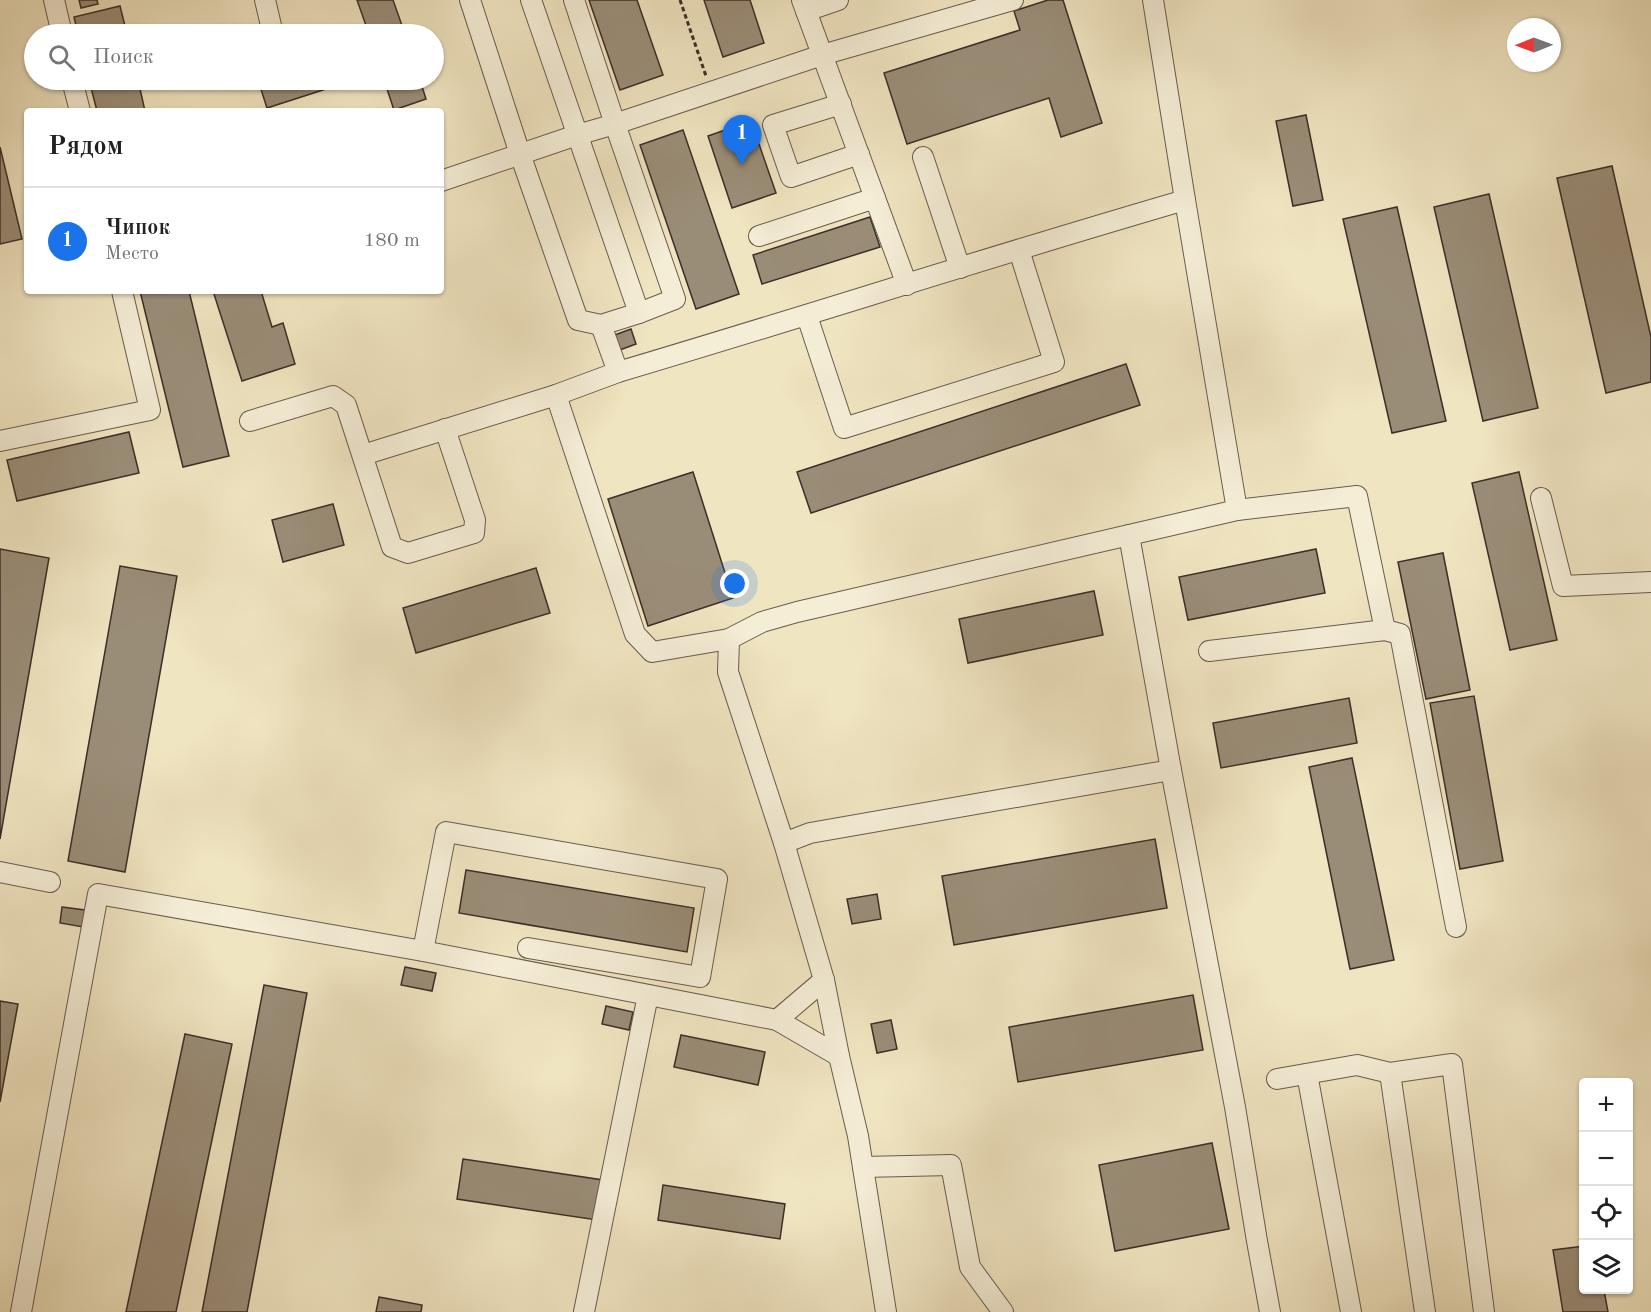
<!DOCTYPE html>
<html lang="ru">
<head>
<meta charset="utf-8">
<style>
  body { margin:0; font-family:"Old Standard TT",serif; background:#f2f2f2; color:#202124 }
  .controls { position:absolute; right:18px; bottom:18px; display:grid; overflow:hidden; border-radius:6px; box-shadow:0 2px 4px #0004 }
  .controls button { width:54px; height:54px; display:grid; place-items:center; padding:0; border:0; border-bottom:2px solid #e0e0e0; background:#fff; color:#202124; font:30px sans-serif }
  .compass { position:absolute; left:1507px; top:18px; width:54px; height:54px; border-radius:50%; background:#fff; box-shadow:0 2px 4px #0004; rotate:269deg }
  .you { position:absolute; left:735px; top:584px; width:21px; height:21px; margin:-15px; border:4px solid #fff; border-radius:50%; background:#1a73e8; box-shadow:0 0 0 9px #1a73e833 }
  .badge { display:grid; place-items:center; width:39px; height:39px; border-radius:50%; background:#1a73e8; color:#fff; font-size:20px; font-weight:700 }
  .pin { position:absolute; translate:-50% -50px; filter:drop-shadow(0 2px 3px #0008) }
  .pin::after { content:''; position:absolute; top:32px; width:21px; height:18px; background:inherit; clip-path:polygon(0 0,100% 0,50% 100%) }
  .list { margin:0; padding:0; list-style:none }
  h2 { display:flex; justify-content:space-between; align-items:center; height:78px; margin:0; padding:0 24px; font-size:26px }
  h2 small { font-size:20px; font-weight:400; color:#757577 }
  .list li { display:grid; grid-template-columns:39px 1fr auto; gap:18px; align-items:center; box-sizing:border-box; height:108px; padding:0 24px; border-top:2px solid #e0e0e0 }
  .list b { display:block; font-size:22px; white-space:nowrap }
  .list p { margin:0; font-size:20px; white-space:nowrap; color:#757577 }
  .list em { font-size:20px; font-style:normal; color:#757577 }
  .icon { flex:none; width:33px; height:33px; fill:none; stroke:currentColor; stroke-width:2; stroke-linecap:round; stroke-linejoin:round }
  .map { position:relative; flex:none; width:1651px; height:1312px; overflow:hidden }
  .search { position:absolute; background:#fff; box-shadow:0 2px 4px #0004; left:24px; top:24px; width:420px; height:66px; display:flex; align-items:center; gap:15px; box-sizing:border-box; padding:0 21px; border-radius:33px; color:#757577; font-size:22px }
  .panel { position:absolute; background:#fff; box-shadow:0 2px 4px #0004; left:24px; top:108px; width:420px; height:186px; border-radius:6px }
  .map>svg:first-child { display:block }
  .building { fill:#9a8d78; stroke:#3c2e28; stroke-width:1.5 }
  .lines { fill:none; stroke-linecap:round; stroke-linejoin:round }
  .minor-casing { stroke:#695c4e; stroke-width:22 }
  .path { stroke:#3c2e28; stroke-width:3; stroke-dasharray:4.5 3; stroke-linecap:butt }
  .minor { stroke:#f5eed7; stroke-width:20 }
</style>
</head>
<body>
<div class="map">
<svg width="1651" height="1312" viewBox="0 0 1651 1312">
  <rect width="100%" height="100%" fill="#f0e5c1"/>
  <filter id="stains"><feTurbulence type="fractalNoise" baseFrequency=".00333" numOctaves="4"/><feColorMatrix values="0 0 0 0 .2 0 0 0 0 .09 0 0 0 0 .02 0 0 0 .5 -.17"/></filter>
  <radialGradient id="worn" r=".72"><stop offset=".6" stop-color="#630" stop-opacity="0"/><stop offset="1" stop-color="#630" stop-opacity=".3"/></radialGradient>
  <g class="building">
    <path d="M 79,0 L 97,0 L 98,4 L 81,8 Z"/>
    <path d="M 357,0 L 393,0 L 405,34 L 366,34 L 369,34 Z"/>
    <path d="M 589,0 L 637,0 L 663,75 L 620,90 Z"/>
    <path d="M 704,0 L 750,0 L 764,43 L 723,57 Z"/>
    <path d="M 1048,0 L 1063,0 L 1102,123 L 1061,137 L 1049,98 L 907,144 L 884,73 L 1020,30 L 1014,11 Z"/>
    <path d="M 120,6 L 127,34 L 78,34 L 74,17 Z"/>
    <path d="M 89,80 L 138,80 L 145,111 L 97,111 Z"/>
    <path d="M 258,80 L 354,80 L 267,108 Z"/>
    <path d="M 384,80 L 420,80 L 426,99 L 394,110 Z"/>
    <path d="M 1306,115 L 1323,200 L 1293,206 L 1276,121 Z"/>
    <path d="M 751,121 L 776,193 L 732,208 L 708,136 Z"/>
    <path d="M 683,130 L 739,294 L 696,309 L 640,145 Z"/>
    <path d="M 0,147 L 22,239 L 0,244 Z"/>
    <path d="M 1612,166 L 1651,337 L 1651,382 L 1606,393 L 1557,178 Z"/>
    <path d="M 1489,194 L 1538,408 L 1483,421 L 1434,207 Z"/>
    <path d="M 1397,207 L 1446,421 L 1392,433 L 1343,219 Z"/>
    <path d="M 870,217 L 880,247 L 762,284 L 753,255 Z"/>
    <path d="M 140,291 L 189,291 L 229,456 L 183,467 Z"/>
    <path d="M 213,291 L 261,291 L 272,327 L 283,323 L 295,364 L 242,381 Z"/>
    <path d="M 631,329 L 636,344 L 617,351 L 612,336 Z"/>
    <path d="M 1126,364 L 1140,405 L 811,513 L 797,472 Z"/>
    <path d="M 129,432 L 139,473 L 17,501 L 7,460 Z"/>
    <path d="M 693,472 L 733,598 L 648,626 L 608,499 Z"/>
    <path d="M 1519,472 L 1557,640 L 1510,650 L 1472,483 Z"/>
    <path d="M 333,504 L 344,545 L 283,562 L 272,520 Z"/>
    <path d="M 0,549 L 49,558 L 0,839 Z"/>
    <path d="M 1316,549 L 1325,593 L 1188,620 L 1179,577 Z"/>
    <path d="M 1443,553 L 1470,690 L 1426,699 L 1398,562 Z"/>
    <path d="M 120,566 L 177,576 L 125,872 L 68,861 Z"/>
    <path d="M 536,568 L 550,613 L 416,653 L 403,608 Z"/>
    <path d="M 1094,591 L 1103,635 L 968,663 L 959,619 Z"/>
    <path d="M 1474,696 L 1503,861 L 1460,869 L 1430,703 Z"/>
    <path d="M 1349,698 L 1357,743 L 1221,768 L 1213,723 Z"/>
    <path d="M 1352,758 L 1394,960 L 1350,969 L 1309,767 Z"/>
    <path d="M 1155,839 L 1167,908 L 954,945 L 942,876 Z"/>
    <path d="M 466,870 L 694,908 L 687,952 L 459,913 Z"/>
    <path d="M 877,894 L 881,919 L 852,924 L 847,899 Z"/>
    <path d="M 62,907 L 85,910 L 83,927 L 60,923 Z"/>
    <path d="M 405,967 L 436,973 L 432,991 L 401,985 Z"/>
    <path d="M 264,985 L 307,993 L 247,1312 L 202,1312 Z"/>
    <path d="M 1193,995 L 1203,1050 L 1018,1082 L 1009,1027 Z"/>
    <path d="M 0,1001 L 18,1004 L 0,1102 Z"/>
    <path d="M 606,1006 L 633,1012 L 629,1030 L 602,1024 Z"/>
    <path d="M 891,1020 L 897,1049 L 877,1053 L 871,1024 Z"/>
    <path d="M 185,1034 L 232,1044 L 176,1312 L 126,1312 Z"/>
    <path d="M 681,1035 L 765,1052 L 758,1085 L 674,1067 Z"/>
    <path d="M 1212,1143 L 1229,1229 L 1115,1251 L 1099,1165 Z"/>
    <path d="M 463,1159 L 603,1180 L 597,1220 L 457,1199 Z"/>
    <path d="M 663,1185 L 785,1204 L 780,1239 L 658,1220 Z"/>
    <path d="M 1584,1246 L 1584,1290 L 1604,1290 L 1608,1312 L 1563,1312 L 1553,1250 Z"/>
    <path d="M 379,1297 L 422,1305 L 421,1312 L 376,1312 Z"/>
  </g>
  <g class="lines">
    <defs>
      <g id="minor">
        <path d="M 54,0 L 62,34"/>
        <path d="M 265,0 L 273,34"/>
        <path d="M 470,0 L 520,154 L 578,320 L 601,325 L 639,313 L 531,0"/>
        <path d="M 574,0 L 615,124 L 675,299 L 639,313"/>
        <path d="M 802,0 L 907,285"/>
        <path d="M 806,11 L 838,0"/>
        <path d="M 72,80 L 80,111"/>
        <path d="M 841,104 L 773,125 L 791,177 L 859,154"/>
        <path d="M 923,157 L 960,268"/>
        <path d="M 441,181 L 577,135 L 615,124 L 822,55 L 1013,0"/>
        <path d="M 759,236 L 875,198"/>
        <path d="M 807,316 L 844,428 L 1054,362 L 1019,250"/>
        <path d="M 601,325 L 618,372 C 807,316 995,255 1185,200 L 1153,0"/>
        <path d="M 556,395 L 635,634 L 652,652 L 729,639"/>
        <path d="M 250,421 L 333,396 L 346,405 L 392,547 L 408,553 L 474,533 L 475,520 L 445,429"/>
        <path d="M 0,441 L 150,410 L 122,291"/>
        <path d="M 363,455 L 556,395 L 618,372"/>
        <path d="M 1541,498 L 1563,586 L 1651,582"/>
        <path d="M 1237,510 L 1357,496 L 1385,630"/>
        <path d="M 1129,535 L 1171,770 L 1235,1107 L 1257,1241 L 1270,1312"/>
        <path d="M 1209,651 L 1385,630 L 1400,634 L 1456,927"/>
        <path d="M 784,843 L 810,833 L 1171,770"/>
        <path d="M 0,872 L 50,882"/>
        <path d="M 423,951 L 446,832 L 717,879 L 700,977 L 528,948"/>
        <path d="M 777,1020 L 839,1056"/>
        <path d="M 1390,1073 L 1425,1312"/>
        <path d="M 1307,1074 L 1351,1312"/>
        <path d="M 1277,1079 L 1357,1065 L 1390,1073 L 1452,1064 L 1484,1312"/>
        <path d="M 863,1167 L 951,1165 L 970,1267 L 1003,1312"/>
        <path d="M 21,1312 L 98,894 L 423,951 L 777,1020 L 824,980"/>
        <path d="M 584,1312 L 648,995"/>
        <path d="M 886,1312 L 858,1136 L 839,1056 L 824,980 L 784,843 L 728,672 L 729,639 L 762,622 L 797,612 L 1237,510 L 1185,200"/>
      </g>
    </defs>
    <use href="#minor" class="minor-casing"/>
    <path class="path" d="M 680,0 L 706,76"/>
    <use href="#minor" class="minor"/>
  </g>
  <rect width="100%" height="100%" filter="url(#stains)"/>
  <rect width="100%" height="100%" fill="url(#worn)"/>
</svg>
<div class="controls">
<button>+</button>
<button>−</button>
<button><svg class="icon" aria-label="locate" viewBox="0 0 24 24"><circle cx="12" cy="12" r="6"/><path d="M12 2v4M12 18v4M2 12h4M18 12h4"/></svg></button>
<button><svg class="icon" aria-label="layers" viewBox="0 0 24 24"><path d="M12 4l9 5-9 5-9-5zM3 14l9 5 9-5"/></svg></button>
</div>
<svg class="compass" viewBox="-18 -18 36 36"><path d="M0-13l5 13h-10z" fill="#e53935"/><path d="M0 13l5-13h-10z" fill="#757577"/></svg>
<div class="you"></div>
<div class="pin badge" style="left:742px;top:165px">1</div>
<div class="search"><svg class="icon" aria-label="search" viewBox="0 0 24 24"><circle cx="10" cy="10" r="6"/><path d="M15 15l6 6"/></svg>Поиск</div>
<section class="panel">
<h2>Рядом<small></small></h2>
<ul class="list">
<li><span class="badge">1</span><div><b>Чипок</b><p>Место</p></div><em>180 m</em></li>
</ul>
</section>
</div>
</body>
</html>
